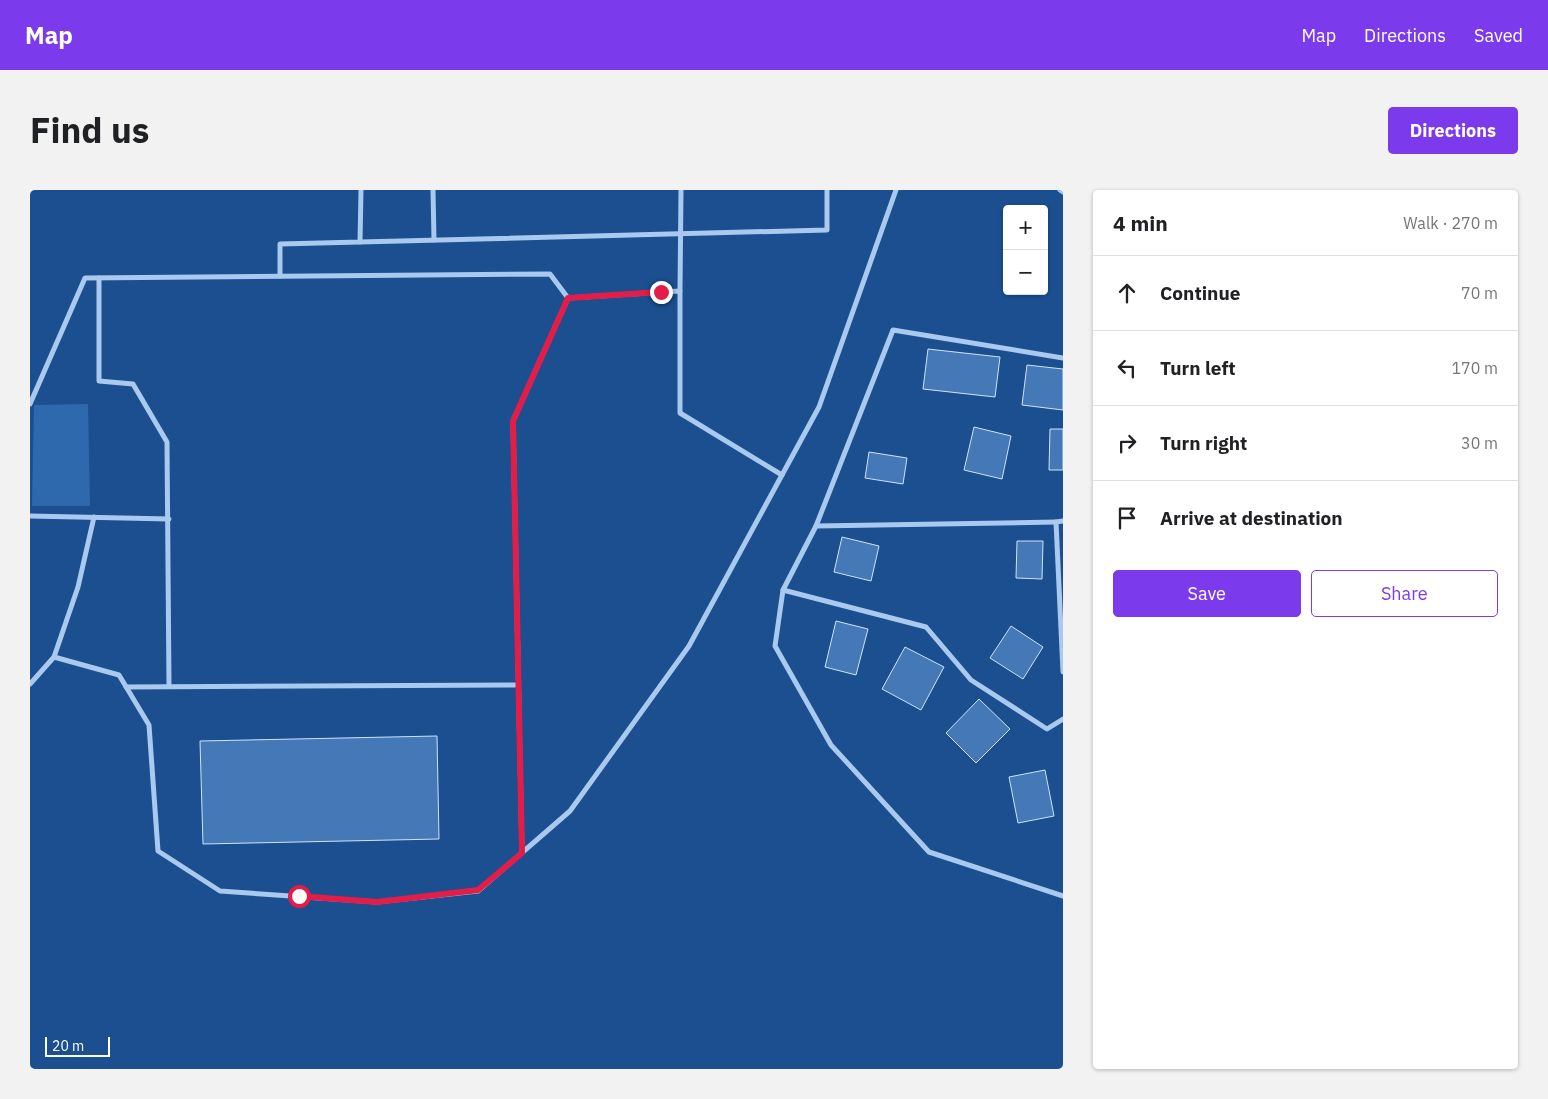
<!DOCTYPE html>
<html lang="en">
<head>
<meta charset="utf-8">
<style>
  body { margin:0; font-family:"IBM Plex Sans",sans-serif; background:#f2f2f2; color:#202124 }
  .controls { position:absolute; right:15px; top:15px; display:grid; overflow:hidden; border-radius:5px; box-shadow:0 1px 4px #0004 }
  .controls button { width:45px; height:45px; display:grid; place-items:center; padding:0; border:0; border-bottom:1px solid #e0e0e0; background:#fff; color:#202124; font:25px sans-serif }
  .scale { position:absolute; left:15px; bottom:12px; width:65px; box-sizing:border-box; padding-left:5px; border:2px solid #fff; border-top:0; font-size:14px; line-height:18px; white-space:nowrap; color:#fff; -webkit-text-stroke:4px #1b4f8f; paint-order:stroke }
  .stop { position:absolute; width:15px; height:15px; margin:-11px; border:4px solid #e11d48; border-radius:50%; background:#fff }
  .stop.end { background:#e11d48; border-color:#fff; box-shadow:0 1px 5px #0008 }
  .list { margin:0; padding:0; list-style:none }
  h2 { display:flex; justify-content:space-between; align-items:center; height:65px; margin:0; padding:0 20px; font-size:21px }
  h2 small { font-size:16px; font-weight:400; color:#757577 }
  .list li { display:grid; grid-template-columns:32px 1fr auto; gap:15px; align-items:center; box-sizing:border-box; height:75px; padding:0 20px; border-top:1px solid #e0e0e0 }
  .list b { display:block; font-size:19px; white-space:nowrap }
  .list em { font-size:16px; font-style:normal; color:#757577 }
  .actions { display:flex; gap:10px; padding:15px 20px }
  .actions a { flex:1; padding:11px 0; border:1px solid #7c3aed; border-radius:5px; text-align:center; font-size:18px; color:#7c3aed }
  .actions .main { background:#7c3aed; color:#fff }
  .icon { flex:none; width:28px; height:28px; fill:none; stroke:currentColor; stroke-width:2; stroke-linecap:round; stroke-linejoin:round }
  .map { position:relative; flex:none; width:1033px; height:879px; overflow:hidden; border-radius:5px }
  header { display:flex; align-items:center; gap:30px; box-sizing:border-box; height:70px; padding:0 25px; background:#7c3aed; color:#fff }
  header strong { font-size:24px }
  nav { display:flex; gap:28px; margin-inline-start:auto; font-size:18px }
  .intro { display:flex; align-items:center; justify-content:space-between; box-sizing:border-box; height:120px; padding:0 30px }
  h1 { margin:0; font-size:35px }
  .button { padding:12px 22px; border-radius:5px; background:#7c3aed; color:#fff; font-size:18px; font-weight:700 }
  main { display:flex; gap:30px; padding:0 30px }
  aside { flex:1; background:#fff; border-radius:5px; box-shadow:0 1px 4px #0004 }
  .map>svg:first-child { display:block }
  .green { fill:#2e69ad }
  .building { fill:#4478b7; stroke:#cfe3fa }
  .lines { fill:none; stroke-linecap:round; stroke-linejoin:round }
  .street { stroke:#a9c9ee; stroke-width:5 }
  .route { stroke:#e11d48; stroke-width:6 }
</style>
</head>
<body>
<header>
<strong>Map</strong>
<nav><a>Map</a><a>Directions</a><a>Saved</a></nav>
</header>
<div class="intro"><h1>Find us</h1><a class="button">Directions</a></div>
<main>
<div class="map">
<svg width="1033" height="879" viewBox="0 0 1033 879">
  <rect width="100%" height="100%" fill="#1b4f8f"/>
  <path class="green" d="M 58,214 L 60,316 L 2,316 L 4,215 Z"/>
  <g class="building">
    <path d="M 898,159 L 970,167 L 965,207 L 893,199 Z"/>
    <path d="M 997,175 L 1033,179 L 1033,220 L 992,215 Z"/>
    <path d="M 944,237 L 981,246 L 972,289 L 934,280 Z"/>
    <path d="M 1020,239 L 1033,239 L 1033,280 L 1019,280 Z"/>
    <path d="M 839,262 L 877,268 L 873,294 L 835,288 Z"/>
    <path d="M 812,347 L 849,356 L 841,391 L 804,382 Z"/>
    <path d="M 987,351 L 1013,351 L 1012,389 L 986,388 Z"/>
    <path d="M 806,431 L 838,439 L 826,485 L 795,477 Z"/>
    <path d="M 981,436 L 1013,457 L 993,489 L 960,468 Z"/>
    <path d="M 875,457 L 914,477 L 891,520 L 852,499 Z"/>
    <path d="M 949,509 L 980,539 L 946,573 L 916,543 Z"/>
    <path d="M 407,546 L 409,649 L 173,654 L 170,551 Z"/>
    <path d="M 1015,580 L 1024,626 L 988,633 L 979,587 Z"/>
  </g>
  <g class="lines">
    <g class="street">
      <path d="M 403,0 L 404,50"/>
      <path d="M 1030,0 L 1033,2"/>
      <path d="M 330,52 L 797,40 L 797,0"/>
      <path d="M 250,86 L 250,54 L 330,52 L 331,0"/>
      <path d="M 69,88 L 69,191 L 103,194 L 137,252 L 139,496"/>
      <path d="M 650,101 L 651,0"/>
      <path d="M 1033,168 L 863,140 L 786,336 L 753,400 L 745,456 L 801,555 L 899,662 L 1033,706"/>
      <path d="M 0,214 L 55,88 L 520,84 L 538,108 L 650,101 L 650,223 L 752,285"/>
      <path d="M 0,326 L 139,329"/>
      <path d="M 1033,331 L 1026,332 L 1033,482"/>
      <path d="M 786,336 L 1026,332"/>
      <path d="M 753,400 L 896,437 L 941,490 L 1017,539 L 1033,529"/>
      <path d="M 24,467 L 48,397 L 64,327"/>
      <path d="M 0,494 L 24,467 L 89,485 L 119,535 L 128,661 L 190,701 L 347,712 L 448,701 L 540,621 L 659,456 L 789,217 L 866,0"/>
      <path d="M 96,497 L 488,495"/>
      <path d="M 492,663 L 483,231 L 538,108"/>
    </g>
  </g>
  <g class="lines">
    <path class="route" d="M 269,706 L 347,712 L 448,700 L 492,663 L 483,231 L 538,108 L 631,102"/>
  </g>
</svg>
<div class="controls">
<button>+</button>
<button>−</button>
</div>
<div class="scale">20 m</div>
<div class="stop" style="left:269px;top:706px"></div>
<div class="stop end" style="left:631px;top:102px"></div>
</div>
<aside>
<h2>4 min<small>Walk · 270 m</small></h2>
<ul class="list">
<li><svg class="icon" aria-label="ahead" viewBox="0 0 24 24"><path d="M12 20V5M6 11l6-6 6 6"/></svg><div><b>Continue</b></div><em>70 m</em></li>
<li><svg class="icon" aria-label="left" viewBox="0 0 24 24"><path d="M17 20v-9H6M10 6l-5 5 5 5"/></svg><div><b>Turn left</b></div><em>170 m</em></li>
<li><svg class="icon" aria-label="right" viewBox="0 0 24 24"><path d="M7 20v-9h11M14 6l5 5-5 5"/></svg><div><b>Turn right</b></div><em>30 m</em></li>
<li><svg class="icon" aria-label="arrive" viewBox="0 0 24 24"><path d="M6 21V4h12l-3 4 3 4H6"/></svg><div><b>Arrive at destination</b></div></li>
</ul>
<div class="actions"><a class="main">Save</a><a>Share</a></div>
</aside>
</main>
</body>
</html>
